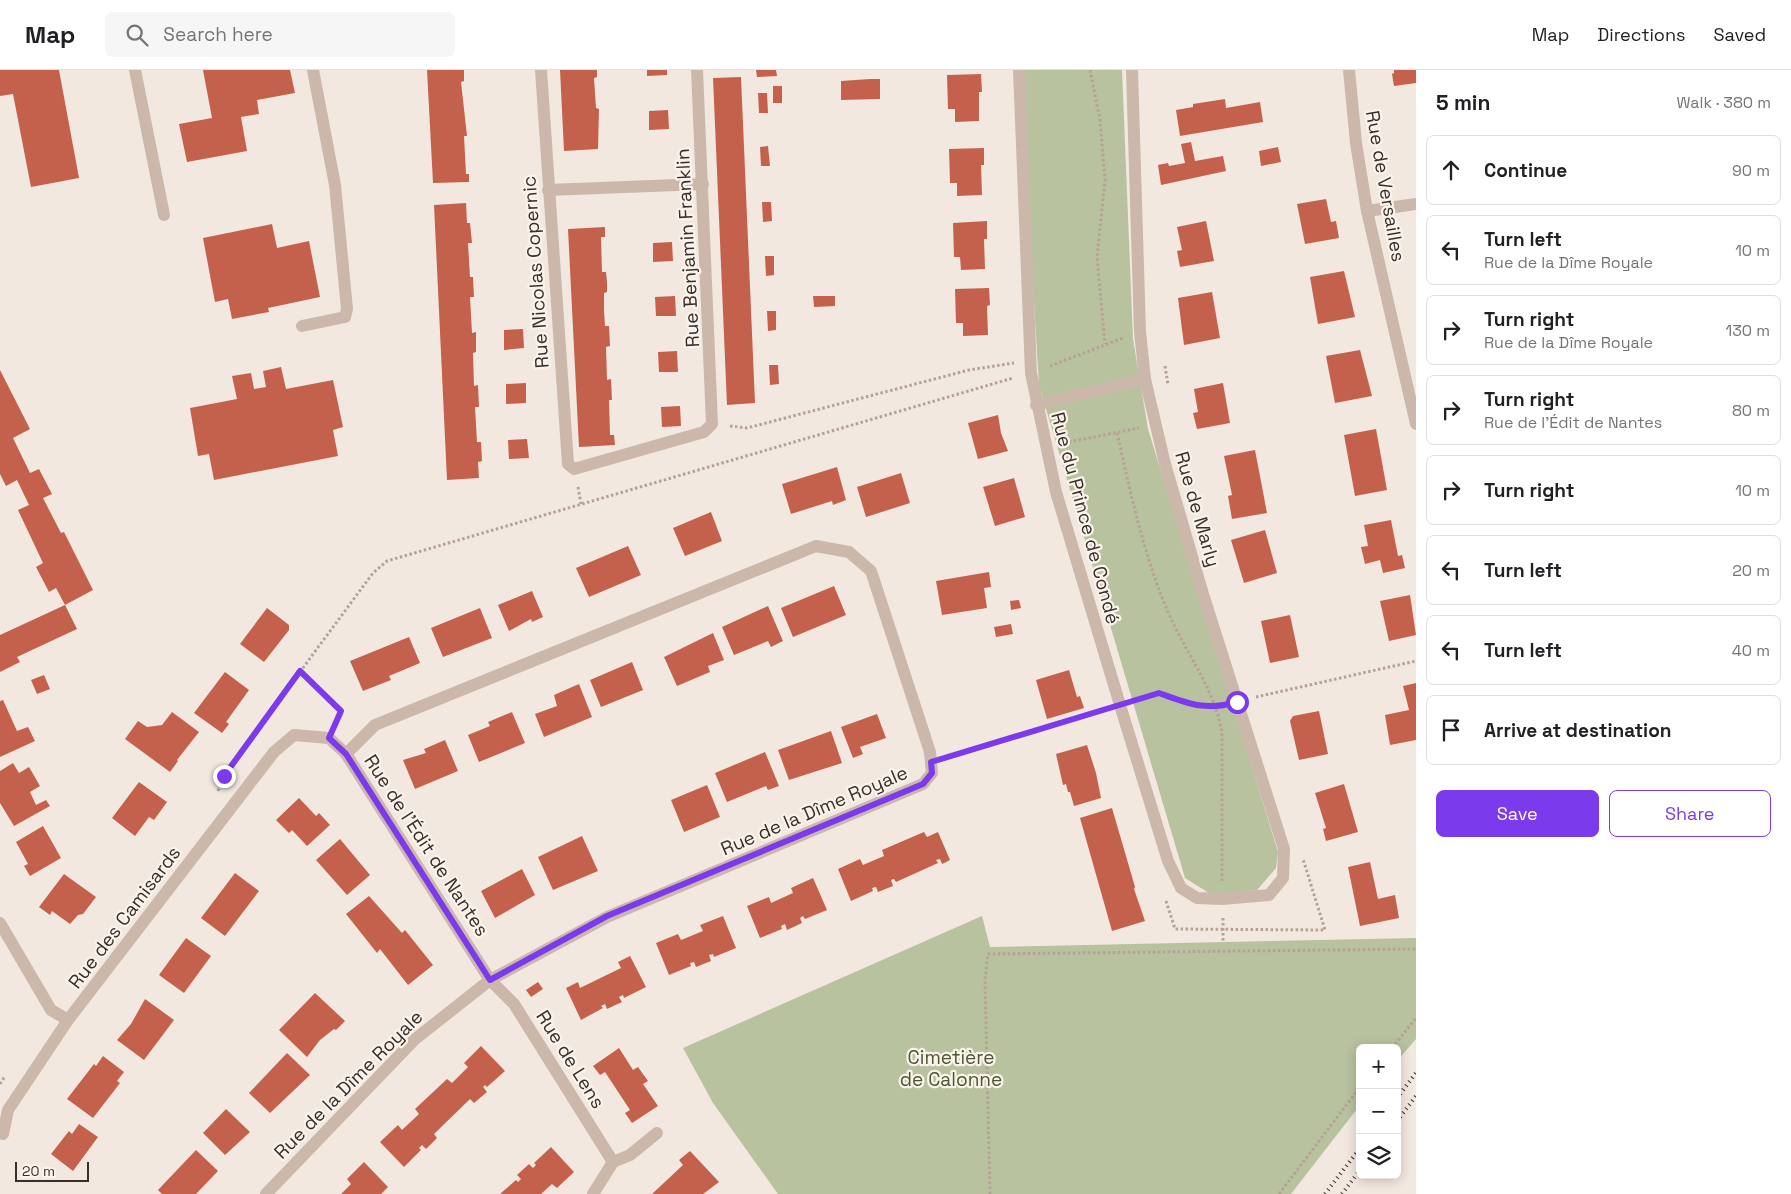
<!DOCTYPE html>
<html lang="en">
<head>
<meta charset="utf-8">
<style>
  body { margin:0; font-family:"Space Grotesk",sans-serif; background:#f6f6f6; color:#202124 }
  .controls { position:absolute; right:15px; bottom:15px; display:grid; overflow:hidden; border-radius:8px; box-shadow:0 2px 12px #0003 }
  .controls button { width:45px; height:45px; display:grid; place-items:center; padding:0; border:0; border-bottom:1px solid #e0e0e0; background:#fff; color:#202124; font:25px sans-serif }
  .scale { position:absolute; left:15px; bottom:12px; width:74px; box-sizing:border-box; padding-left:5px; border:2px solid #392e2a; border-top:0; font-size:14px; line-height:18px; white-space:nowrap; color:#392e2a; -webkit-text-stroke:4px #faf3ec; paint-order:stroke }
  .stop { position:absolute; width:15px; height:15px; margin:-11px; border:4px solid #7c3aed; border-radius:50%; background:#fff }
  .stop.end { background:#7c3aed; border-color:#fff; box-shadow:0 1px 5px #0008 }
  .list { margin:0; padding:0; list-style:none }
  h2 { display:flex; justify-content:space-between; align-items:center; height:65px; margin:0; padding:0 20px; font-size:21px }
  h2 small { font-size:16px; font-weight:400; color:#757577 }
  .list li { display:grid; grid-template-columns:32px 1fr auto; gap:15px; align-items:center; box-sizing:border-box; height:70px; margin:0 10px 10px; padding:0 10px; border:1px solid #e0e0e0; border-radius:8px }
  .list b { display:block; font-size:19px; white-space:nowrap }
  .list p { margin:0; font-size:16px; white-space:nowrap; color:#757577 }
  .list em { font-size:16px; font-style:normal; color:#757577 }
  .actions { display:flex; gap:10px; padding:15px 20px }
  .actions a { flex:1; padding:11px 0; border:1px solid #7c3aed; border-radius:8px; text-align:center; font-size:18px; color:#7c3aed }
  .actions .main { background:#7c3aed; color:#fff }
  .icon { flex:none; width:28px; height:28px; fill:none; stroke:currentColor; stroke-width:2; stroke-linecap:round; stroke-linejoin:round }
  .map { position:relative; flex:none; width:1416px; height:1124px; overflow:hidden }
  header { display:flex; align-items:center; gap:30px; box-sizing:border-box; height:70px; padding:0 25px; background:#fff; border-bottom:1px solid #e0e0e0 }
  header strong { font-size:24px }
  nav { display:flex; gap:28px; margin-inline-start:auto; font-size:18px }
  .search { width:350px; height:45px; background:#f6f6f6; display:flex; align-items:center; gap:12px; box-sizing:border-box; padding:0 18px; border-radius:8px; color:#757577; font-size:19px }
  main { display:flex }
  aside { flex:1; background:#fff }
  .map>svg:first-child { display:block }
  .green { fill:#b8c29f }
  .building { fill:#c4614c }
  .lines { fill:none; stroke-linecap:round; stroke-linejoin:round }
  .path { stroke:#b7a195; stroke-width:3; stroke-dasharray:2.5 2.5; stroke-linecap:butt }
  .minor { stroke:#cbb8ab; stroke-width:12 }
  .rail { stroke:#392e2a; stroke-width:4; stroke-dasharray:1 4; stroke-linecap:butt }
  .route { stroke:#7c3aed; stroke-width:6 }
  .labels { text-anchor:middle; stroke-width:4.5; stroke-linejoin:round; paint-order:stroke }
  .street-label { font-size:19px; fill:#392e2a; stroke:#faf3ec }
  .park-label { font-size:19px; fill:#4b572e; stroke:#faf3ec }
</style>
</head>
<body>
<header>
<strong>Map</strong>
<div class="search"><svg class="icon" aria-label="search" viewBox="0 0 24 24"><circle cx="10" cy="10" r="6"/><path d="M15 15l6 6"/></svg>Search here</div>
<nav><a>Map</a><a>Directions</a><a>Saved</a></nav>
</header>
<main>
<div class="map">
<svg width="1416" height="1124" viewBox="0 0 1416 1124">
  <rect width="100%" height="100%" fill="#f3e8df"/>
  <g class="green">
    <path d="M 1020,0 L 1122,0 L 1133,269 L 1148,359 L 1278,782 L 1276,798 L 1257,820 L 1212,825 L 1185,808 L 1039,315 Z"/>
    <path d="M 982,846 L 990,877 L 1416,868 L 1416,969 L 1397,991 L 1397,978 L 1360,978 L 1360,1035 L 1291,1124 L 778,1124 L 713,1033 L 683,978 Z"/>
  </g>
  <g class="building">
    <path d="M 0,0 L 59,0 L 79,108 L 31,117 L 13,24 L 0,26 Z"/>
    <path d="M 203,0 L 290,0 L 295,23 L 257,30 L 259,44 L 241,47 L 247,81 L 187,92 L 179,54 L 212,48 Z"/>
    <path d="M 427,0 L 464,0 L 464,11 L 461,12 L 467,66 L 464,66 L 466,104 L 469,104 L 469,112 L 433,113 Z"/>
    <path d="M 560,0 L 597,0 L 597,7 L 594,8 L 596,38 L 599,39 L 598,79 L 564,81 Z"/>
    <path d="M 647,0 L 667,0 L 667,5 L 647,6 Z"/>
    <path d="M 756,0 L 776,0 L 777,6 L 757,7 Z"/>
    <path d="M 1394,0 L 1416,0 L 1416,13 L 1394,16 L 1392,4 L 1394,3 Z"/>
    <path d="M 981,4 L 982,22 L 979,22 L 979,51 L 955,52 L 955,39 L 948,39 L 947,5 Z"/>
    <path d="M 741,7 L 755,333 L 727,335 L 713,8 Z"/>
    <path d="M 870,9 L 880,9 L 880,29 L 841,30 L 841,11 Z"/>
    <rect x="773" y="16" width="9" height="17"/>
    <path d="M 758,23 L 767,23 L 768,43 L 759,43 Z"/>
    <path d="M 1225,29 L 1226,38 L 1260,32 L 1263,52 L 1180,66 L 1176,40 L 1193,37 L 1193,34 Z"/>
    <path d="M 668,40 L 669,59 L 649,60 L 649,41 Z"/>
    <path d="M 1191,72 L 1195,91 L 1223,86 L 1226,101 L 1161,115 L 1158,95 L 1168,93 L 1169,96 L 1185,93 L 1181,74 Z"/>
    <path d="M 768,76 L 770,96 L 761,96 L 760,77 Z"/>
    <path d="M 1278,77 L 1281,92 L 1261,96 L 1259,81 Z"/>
    <path d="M 984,78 L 984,95 L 981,95 L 982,125 L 957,126 L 957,113 L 950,113 L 949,79 Z"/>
    <path d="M 1326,129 L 1331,152 L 1336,151 L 1339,168 L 1305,174 L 1297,134 Z"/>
    <path d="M 762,132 L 771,132 L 772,151 L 763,152 Z"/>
    <path d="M 466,133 L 467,153 L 470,153 L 472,173 L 468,173 L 470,207 L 473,207 L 474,227 L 470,227 L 472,263 L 476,262 L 476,282 L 473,283 L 474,316 L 478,315 L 479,337 L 475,337 L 477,372 L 481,372 L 482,391 L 478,392 L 479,408 L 447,410 L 434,135 Z"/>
    <path d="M 987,151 L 987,169 L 984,169 L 985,199 L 961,200 L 960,187 L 954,187 L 953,153 Z"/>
    <path d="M 1206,151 L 1214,191 L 1180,197 L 1177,181 L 1182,180 L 1177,157 Z"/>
    <path d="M 272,154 L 277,178 L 309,171 L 320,227 L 268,238 L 269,242 L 232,249 L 228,229 L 215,232 L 203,168 Z"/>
    <path d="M 605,157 L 605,167 L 601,167 L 602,202 L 606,202 L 607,212 L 607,222 L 604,223 L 604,240 L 605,256 L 609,256 L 610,276 L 606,277 L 607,310 L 611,309 L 612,330 L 609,330 L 610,365 L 614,365 L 615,375 L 579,377 L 568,159 Z"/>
    <path d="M 672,172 L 673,191 L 653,192 L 653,173 Z"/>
    <path d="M 765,186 L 774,186 L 774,205 L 766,206 Z"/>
    <path d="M 1344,201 L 1355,247 L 1318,254 L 1310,207 Z"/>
    <path d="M 989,218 L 990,235 L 987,236 L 988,265 L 963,266 L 963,253 L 956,253 L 955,219 Z"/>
    <path d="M 1212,222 L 1220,268 L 1184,275 L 1178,228 Z"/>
    <path d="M 675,226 L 676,246 L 656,246 L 655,227 Z"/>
    <path d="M 813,226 L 835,226 L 835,236 L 814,237 Z"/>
    <path d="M 767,241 L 776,241 L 776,260 L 768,261 Z"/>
    <path d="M 523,259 L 524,278 L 504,280 L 504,260 Z"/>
    <path d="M 1360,280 L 1372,326 L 1335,333 L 1326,286 Z"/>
    <path d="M 677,281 L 678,302 L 659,302 L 658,282 Z"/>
    <path d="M 769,295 L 778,295 L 779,314 L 770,315 Z"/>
    <path d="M 281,297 L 286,319 L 333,310 L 343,357 L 333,360 L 338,386 L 214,410 L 209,384 L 198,386 L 190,338 L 237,329 L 232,306 L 251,303 L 254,319 L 266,317 L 263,301 Z"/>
    <path d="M 0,300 L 30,359 L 13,368 L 30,403 L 39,399 L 52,424 L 43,428 L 61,463 L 64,462 L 93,520 L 65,535 L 56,518 L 49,522 L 36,497 L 43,493 L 18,440 L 29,435 L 17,410 L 6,416 L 0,404 Z"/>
    <path d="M 526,313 L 526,333 L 506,334 L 506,314 Z"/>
    <path d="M 1223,313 L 1230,353 L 1197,359 L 1193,343 L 1198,342 L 1194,319 Z"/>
    <path d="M 680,336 L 681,356 L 662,357 L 661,337 Z"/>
    <path d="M 998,345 L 1001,363 L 1008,381 L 978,389 L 968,353 Z"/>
    <path d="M 1376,359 L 1387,420 L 1355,426 L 1344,365 Z"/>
    <path d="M 527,369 L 529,388 L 509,389 L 508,370 Z"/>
    <path d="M 1255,380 L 1267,443 L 1232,449 L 1228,426 L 1232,425 L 1224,386 Z"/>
    <path d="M 837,397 L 846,430 L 833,435 L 832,431 L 791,444 L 782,414 Z"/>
    <path d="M 901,403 L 910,433 L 866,447 L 857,417 Z"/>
    <path d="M 1014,408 L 1025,447 L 995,456 L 983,417 Z"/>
    <path d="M 711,442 L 722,471 L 685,486 L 673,458 Z"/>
    <path d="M 1391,450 L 1398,486 L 1402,485 L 1405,498 L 1383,503 L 1380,490 L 1365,494 L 1361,477 L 1368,476 L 1364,455 Z"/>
    <path d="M 1265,460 L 1277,503 L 1244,513 L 1231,470 Z"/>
    <path d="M 628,476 L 641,505 L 589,527 L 576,498 Z"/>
    <path d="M 989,502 L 991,517 L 984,518 L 987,538 L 942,545 L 936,511 Z"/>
    <path d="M 834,516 L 846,545 L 793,567 L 781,538 Z"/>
    <path d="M 532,521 L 543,547 L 532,552 L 531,549 L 509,561 L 498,535 Z"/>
    <path d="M 1410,525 L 1416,565 L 1389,571 L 1380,531 Z"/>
    <path d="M 1019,530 L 1021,538 L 1011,540 L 1010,531 Z"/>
    <path d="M 65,535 L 77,559 L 17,587 L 20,592 L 0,602 L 0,565 Z"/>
    <path d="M 768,536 L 783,571 L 771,577 L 768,571 L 734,585 L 722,557 Z"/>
    <path d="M 267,538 L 289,555 L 289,560 L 264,592 L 240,574 Z"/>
    <path d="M 480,538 L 492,568 L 443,587 L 431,558 Z"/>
    <path d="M 1290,545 L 1299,587 L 1270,593 L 1261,551 Z"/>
    <path d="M 1011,554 L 1013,564 L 996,567 L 994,557 Z"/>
    <path d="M 713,563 L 724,590 L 708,596 L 710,602 L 677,616 L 664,587 Z"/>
    <path d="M 409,567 L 420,593 L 389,606 L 391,610 L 363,621 L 350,591 Z"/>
    <path d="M 632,592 L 643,620 L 601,637 L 590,610 Z"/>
    <path d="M 1069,600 L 1077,627 L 1080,626 L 1084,638 L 1047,649 L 1036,610 Z"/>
    <path d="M 225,602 L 249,620 L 226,652 L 229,654 L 222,663 L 194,643 Z"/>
    <path d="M 44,605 L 50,619 L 37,624 L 31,610 Z"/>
    <path d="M 1416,613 L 1416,670 L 1390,675 L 1385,645 L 1409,640 L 1403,616 Z"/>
    <path d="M 579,614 L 592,647 L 544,667 L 535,644 L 557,636 L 554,625 Z"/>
    <path d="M 3,630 L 17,661 L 28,657 L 35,671 L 0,687 L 0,631 Z"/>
    <path d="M 1319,641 L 1328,684 L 1299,690 L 1290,651 L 1293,646 Z"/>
    <path d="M 172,642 L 199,662 L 177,690 L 178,691 L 170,702 L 125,669 L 138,651 L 147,657 L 162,655 Z"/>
    <path d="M 512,642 L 525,673 L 479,692 L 468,665 L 490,656 L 488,652 Z"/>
    <path d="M 877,644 L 886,668 L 860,677 L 863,684 L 853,688 L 841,657 Z"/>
    <path d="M 831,661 L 842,693 L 789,710 L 778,680 Z"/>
    <path d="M 445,670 L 458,701 L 415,719 L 403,690 L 426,683 L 424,679 Z"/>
    <path d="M 1087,675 L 1096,703 L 1101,728 L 1074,736 L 1070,722 L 1068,722 L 1066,714 L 1063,715 L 1056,684 Z"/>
    <path d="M 765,682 L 779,716 L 768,720 L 766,716 L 727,732 L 715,703 Z"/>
    <path d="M 13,693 L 19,703 L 29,697 L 40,716 L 30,722 L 36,735 L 46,730 L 50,736 L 14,756 L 0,733 L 0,701 Z"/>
    <path d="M 139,712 L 167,732 L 154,750 L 149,747 L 135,766 L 112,748 Z"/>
    <path d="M 1344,714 L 1358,762 L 1326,771 L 1323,759 L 1326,758 L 1315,723 Z"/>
    <path d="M 707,715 L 720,747 L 684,762 L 671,730 Z"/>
    <path d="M 299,728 L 316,746 L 319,743 L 330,755 L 307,776 L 292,760 L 289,763 L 276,750 Z"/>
    <path d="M 1112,738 L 1135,817 L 1134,819 L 1145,851 L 1112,861 L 1080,748 Z"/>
    <path d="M 43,756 L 61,788 L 30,806 L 24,796 L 28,794 L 16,772 Z"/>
    <path d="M 924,762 L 927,767 L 938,762 L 950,790 L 942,794 L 940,789 L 936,790 L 938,793 L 927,798 L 896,812 L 894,809 L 891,810 L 893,816 L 878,822 L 876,817 L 872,818 L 873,821 L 851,831 L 838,799 L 860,789 L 863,795 L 884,786 L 882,780 Z"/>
    <path d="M 582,766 L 598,801 L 553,820 L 538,787 Z"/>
    <path d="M 340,769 L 370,805 L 347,825 L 316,790 Z"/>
    <path d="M 1370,792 L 1378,829 L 1395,825 L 1399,848 L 1360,856 L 1348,797 Z"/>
    <path d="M 522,799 L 535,825 L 495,848 L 481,821 Z"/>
    <path d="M 235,803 L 259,821 L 225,866 L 201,848 Z"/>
    <path d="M 64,804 L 96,827 L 83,844 L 78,845 L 70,854 L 52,841 L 50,845 L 39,837 Z"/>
    <path d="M 813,808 L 827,840 L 805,849 L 803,846 L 800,848 L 802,853 L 787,860 L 785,854 L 781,856 L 782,859 L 760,868 L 747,836 L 769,827 L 771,833 L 793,823 L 791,818 Z"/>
    <path d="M 369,826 L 402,863 L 405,860 L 433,895 L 408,915 L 380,879 L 377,883 L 346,844 Z"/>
    <path d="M 723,846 L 736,878 L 714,887 L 713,884 L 709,885 L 711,891 L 696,897 L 694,892 L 690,893 L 691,896 L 669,905 L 656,873 L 678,864 L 681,870 L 703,861 L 700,855 Z"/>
    <path d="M 186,868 L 211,886 L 184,923 L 159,905 Z"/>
    <path d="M 630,886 L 646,917 L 624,928 L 623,925 L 619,927 L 622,932 L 607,939 L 605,934 L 601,936 L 603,938 L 581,950 L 566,918 L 578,912 L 580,918 L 621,898 L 618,892 Z"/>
    <path d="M 538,912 L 543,919 L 531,927 L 526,920 Z"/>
    <path d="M 315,923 L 345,951 L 336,960 L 334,959 L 320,970 L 307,987 L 279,960 Z"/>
    <path d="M 145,929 L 174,950 L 144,990 L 117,970 L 131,954 Z"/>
    <path d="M 481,976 L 505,1001 L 487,1017 L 485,1015 L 483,1017 L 487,1022 L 474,1033 L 470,1029 L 434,1064 L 437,1068 L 426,1079 L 422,1075 L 419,1078 L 421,1080 L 404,1097 L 380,1072 L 398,1055 L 402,1060 L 419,1044 L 415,1039 L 447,1009 L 452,1013 L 468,997 L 464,993 Z"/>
    <path d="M 619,978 L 633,1000 L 638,997 L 648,1011 L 643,1014 L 658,1036 L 632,1053 L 625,1043 L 630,1040 L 605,1002 L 600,1005 L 593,996 Z"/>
    <path d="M 287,983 L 310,1005 L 270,1043 L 249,1023 Z"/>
    <path d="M 103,986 L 124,1002 L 117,1011 L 120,1013 L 93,1048 L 67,1029 L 94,994 L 96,996 Z"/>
    <path d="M 226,1039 L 250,1062 L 225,1085 L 203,1063 Z"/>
    <path d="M 79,1054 L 98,1067 L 73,1101 L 51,1084 L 69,1061 L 72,1064 Z"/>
    <path d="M 551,1077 L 574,1102 L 557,1118 L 552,1114 L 541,1124 L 500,1124 L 516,1110 L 518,1112 L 521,1109 L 517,1105 L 529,1094 L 533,1098 L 536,1095 L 534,1093 Z"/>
    <path d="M 196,1080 L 218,1101 L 196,1124 L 162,1124 L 158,1120 Z"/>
    <path d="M 690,1081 L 719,1112 L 703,1124 L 652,1124 L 683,1095 L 679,1090 Z"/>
    <path d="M 364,1092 L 388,1117 L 381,1124 L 341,1124 L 351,1114 L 347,1109 Z"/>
  </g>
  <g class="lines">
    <g class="path">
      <path d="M 1090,0 L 1100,50 L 1105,110 L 1097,187 L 1105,274"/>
      <path d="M 1050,296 L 1123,268"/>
      <path d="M 1165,296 L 1168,315"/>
      <path d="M 730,356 L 747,358 L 969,300 L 1014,293"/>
      <path d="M 1117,363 C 1132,428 1145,494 1174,555 C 1192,592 1214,620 1222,662 L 1222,811"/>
      <path d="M 1064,373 L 1139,358"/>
      <path d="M 578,417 L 581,434"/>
      <path d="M 300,601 L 341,641 L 336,653"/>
      <path d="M 1256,627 L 1416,591"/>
      <path d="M 1138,629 L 1159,623 L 1188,634 L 1218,637"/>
      <path d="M 949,687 L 1103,640"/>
      <path d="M 218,721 L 223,706 L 373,503 L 387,491 L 1013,308"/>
      <path d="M 1166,831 L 1175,859 L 1325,860 L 1303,789"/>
      <path d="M 1223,848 L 1223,872"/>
      <path d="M 1392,978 L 1416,948"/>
      <path d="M 0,1014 L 5,1006"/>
      <path d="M 990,1124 L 985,910 L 988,884 L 1416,879"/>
      <path d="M 1279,1124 L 1360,1017"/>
    </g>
    <g class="minor">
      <path d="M 135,0 L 164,145"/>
      <path d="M 541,0 L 568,394 L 574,399 L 704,362 L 712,354 L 697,0"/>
      <path d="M 1019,0 L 1031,303 L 1056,422 L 1120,635 L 1168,791 L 1181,818 L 1197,828 L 1222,829 L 1269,825 L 1283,808 L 1284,779 L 1203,524 L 1165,394 L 1145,309 L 1140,262 L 1132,0"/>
      <path d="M 1349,0 L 1356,73 L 1367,141 L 1416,354"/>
      <path d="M 548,120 L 703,114"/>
      <path d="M 1367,141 L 1416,134"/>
      <path d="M 302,256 L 345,247 L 347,239 L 335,115 L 313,0"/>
      <path d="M 1036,335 L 1145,309"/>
      <path d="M 0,853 L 51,940 L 68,950"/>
      <path d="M 3,1064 L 8,1040 L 68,950 L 274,682 L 294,665 L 329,668 L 346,684 L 490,910 L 514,934 L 613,1092"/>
      <path d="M 266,1124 L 414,970 L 490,910 L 607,847 L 923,714 L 932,703 L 930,682 L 871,501 L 849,482 L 816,476 L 375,655 L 346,684"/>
      <path d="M 593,1124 L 613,1092 L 630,1085 L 657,1063"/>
    </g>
    <g class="rail">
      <path d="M 1397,1028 L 1416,1003"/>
      <path d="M 1397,1051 L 1416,1026"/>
      <path d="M 1325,1124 L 1360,1078"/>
      <path d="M 1342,1124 L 1360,1100"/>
    </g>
  </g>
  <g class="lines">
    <path class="route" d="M 224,706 L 300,601 L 341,641 L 329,668 L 346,684 L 490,910 L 607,846 L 923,714 L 932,703 L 931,692 L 1159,623 C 1189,634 1205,641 1237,632"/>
  </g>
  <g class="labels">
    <g class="street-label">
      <text transform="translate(1386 116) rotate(80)" y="7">Rue de Versailles</text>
      <text transform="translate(687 178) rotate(-93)" y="7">Rue Benjamin Franklin</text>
      <text transform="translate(535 202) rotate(-94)" y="7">Rue Nicolas Copernic</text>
      <text transform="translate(1198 439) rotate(74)" y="7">Rue de Marly</text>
      <text transform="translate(1086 448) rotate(75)" y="7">Rue du Prince de Condé</text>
      <text transform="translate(814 740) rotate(-23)" y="7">Rue de la Dîme Royale</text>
      <text transform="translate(427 775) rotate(57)" y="7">Rue de l'Édit de Nantes</text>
      <text transform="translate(124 847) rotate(-53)" y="7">Rue des Camisards</text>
      <text transform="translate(571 989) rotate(58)" y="7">Rue de Lens</text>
      <text transform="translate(348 1014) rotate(-45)" y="7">Rue de la Dîme Royale</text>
    </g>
    <g class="park-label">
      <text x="951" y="994">Cimetière<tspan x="951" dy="22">de Calonne</tspan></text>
    </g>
  </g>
</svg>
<div class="controls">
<button>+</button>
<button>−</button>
<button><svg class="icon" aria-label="layers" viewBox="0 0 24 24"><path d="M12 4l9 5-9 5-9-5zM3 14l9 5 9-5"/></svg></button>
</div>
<div class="scale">20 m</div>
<div class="stop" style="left:1237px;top:632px"></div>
<div class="stop end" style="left:224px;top:706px"></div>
</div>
<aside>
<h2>5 min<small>Walk · 380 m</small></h2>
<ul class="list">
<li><svg class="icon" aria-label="ahead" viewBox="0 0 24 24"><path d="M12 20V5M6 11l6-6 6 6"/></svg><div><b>Continue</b></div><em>90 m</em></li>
<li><svg class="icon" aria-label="left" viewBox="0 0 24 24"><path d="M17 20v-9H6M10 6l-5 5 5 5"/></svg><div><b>Turn left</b><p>Rue de la Dîme Royale</p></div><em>10 m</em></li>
<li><svg class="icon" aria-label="right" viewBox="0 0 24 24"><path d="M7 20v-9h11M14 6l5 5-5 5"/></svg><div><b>Turn right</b><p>Rue de la Dîme Royale</p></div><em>130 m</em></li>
<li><svg class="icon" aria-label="right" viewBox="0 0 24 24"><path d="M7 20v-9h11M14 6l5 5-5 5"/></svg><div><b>Turn right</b><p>Rue de l'Édit de Nantes</p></div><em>80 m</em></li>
<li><svg class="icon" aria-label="right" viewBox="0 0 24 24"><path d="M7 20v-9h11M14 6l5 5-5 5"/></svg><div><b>Turn right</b></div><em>10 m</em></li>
<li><svg class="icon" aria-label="left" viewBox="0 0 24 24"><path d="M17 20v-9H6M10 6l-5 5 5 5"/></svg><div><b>Turn left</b></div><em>20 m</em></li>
<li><svg class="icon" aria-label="left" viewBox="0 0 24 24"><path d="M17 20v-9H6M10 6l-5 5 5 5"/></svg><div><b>Turn left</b></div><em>40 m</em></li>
<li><svg class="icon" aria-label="arrive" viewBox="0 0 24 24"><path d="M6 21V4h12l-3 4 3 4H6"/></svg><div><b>Arrive at destination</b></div></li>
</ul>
<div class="actions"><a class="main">Save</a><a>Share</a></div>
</aside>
</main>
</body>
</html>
